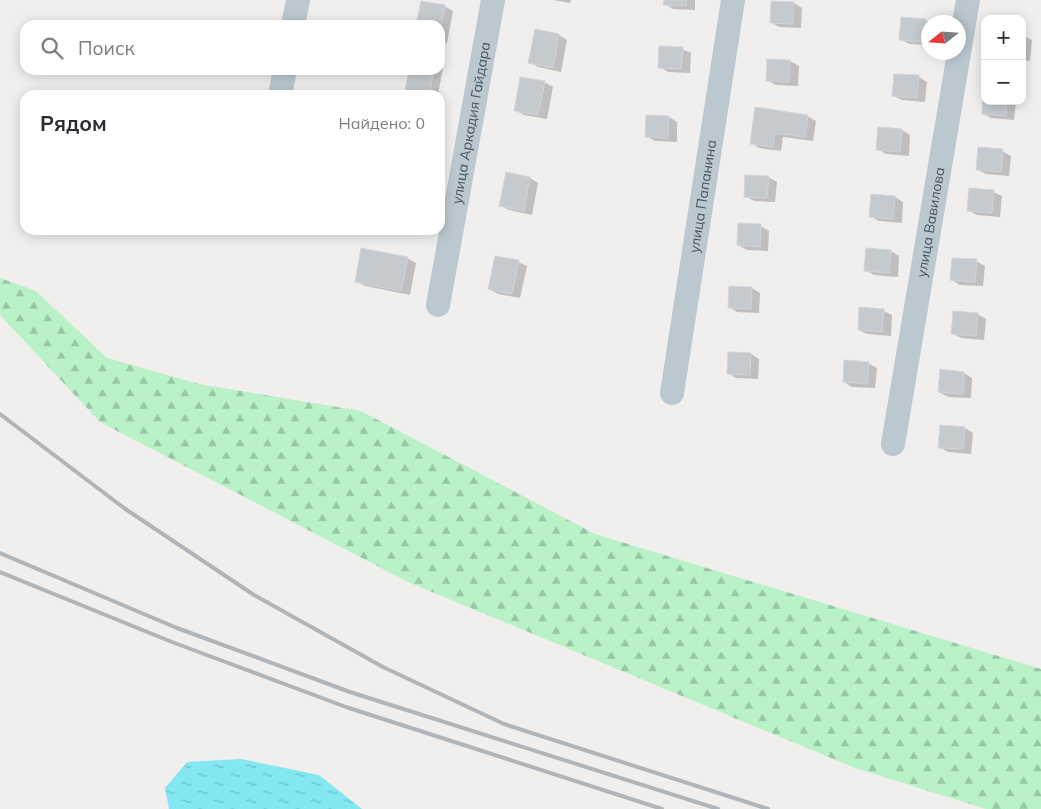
<!DOCTYPE html>
<html lang="ru">
<head>
<meta charset="utf-8">
<style>
  body { margin:0; font-family:Mulish,sans-serif; background:#f2f2f3; color:#2b2b33 }
  .controls { position:absolute; right:15px; top:15px; display:grid; overflow:hidden; border-radius:10px; box-shadow:0 2px 12px #0003 }
  .controls button { width:45px; height:45px; display:grid; place-items:center; padding:0; border:0; border-bottom:1px solid #e1e1e2; background:#fff; color:#2b2b33; font:25px sans-serif }
  .compass { position:absolute; left:921px; top:15px; width:45px; height:45px; border-radius:50%; background:#fff; box-shadow:0 2px 12px #0003; rotate:253deg }
  .list { margin:0; padding:0; list-style:none }
  h2 { display:flex; justify-content:space-between; align-items:center; height:65px; margin:0; padding:0 20px; font-size:21px }
  h2 small { font-size:16px; font-weight:400; color:#7c7c81 }
  .icon { flex:none; width:28px; height:28px; fill:none; stroke:currentColor; stroke-width:2; stroke-linecap:round; stroke-linejoin:round }
  .map { position:relative; flex:none; width:1041px; height:809px; overflow:hidden }
  .search { position:absolute; background:#fff; box-shadow:0 2px 12px #0003; left:20px; top:20px; width:425px; height:55px; display:flex; align-items:center; gap:12px; box-sizing:border-box; padding:0 18px; border-radius:15px; color:#7c7c81; font-size:19px }
  .panel { position:absolute; background:#fff; box-shadow:0 2px 12px #0003; left:20px; top:90px; width:425px; height:145px; border-radius:15px }
  .map>svg:first-child { display:block }
  .forest { fill:url(#forest-firs) }
  .water { fill:url(#water-ripples) }
  .shadow { fill:#0003 }
  .building { fill:#c5cace; stroke:#d2d5da }
  .lines { fill:none; stroke-linecap:round; stroke-linejoin:round }
  .minor { stroke:#bbc8cf; stroke-width:24 }
  .rail { stroke:#b0b5b9; stroke-width:4 }
  .labels { text-anchor:middle; stroke-width:5; stroke-linejoin:round; paint-order:stroke }
  .street-label { font-size:14px; fill:#45555d; stroke:#fff }
</style>
</head>
<body>
<div class="map">
<svg width="1041" height="809" viewBox="0 0 1041 809">
  <defs>
    <pattern id="forest-firs" width="22" height="20" patternUnits="userSpaceOnUse" patternTransform="scale(1.25)"><rect width="22" height="20" fill="#b9f2c8"/><path d="M5 1l3.5 6h-7zM16 11l3.5 6h-7z" fill="#98c7a6"/></pattern>
    <pattern id="water-ripples" width="26" height="14" patternUnits="userSpaceOnUse" patternTransform="scale(1.25)"><rect width="26" height="14" fill="#83e8f2"/><path d="M2 4q2-2 4 0t4 0M15 11q2-2 4 0t4 0" fill="none" stroke="#6dbfc7"/></pattern>
  </defs>
  <rect width="100%" height="100%" fill="#f1eeee"/>
  <path class="forest" d="M 0,278 L 36,291 L 107,358 L 199,384 L 361,411 L 595,534 L 1041,669 L 1041,809 L 986,809 L 855,768 L 408,582 L 100,422 L 0,315 Z"/>
  <path class="water" d="M 241,759 L 319,775 L 362,809 L 169,809 L 165,788 L 187,762 Z"/>
  <g class="shadow">
    <path d="M 553,0 L 571,0 L 570,3 Z"/>
    <path d="M 665,0 L 695,0 L 695,10 L 673,9 L 665,4 Z"/>
    <path d="M 794,3 L 802,8 L 801,28 L 779,27 L 771,22 Z"/>
    <path d="M 444,6 L 453,11 L 447,43 L 440,42 L 440,25 L 417,25 Z"/>
    <path d="M 925,20 L 929,22 L 928,45 L 909,44 L 901,39 Z"/>
    <path d="M 559,35 L 567,40 L 561,72 L 538,67 L 530,62 Z"/>
    <path d="M 1022,35 L 1032,40 L 1030,61 L 1022,60 Z"/>
    <path d="M 682,49 L 691,53 L 690,73 L 668,72 L 660,67 Z"/>
    <path d="M 768,60 L 790,61 L 799,66 L 798,86 L 776,85 L 767,80 Z"/>
    <path d="M 440,65 L 443,67 L 438,95 L 416,95 L 406,90 L 410,70 L 440,70 Z"/>
    <path d="M 919,77 L 927,82 L 925,102 L 902,100 L 894,96 Z"/>
    <path d="M 544,82 L 553,87 L 547,119 L 524,115 L 515,110 Z"/>
    <path d="M 985,101 L 1016,101 L 1014,120 L 991,118 L 983,113 Z"/>
    <path d="M 648,116 L 669,117 L 677,122 L 677,142 L 655,141 L 646,136 Z"/>
    <path d="M 807,116 L 816,121 L 813,141 L 783,137 L 781,151 L 759,148 L 751,143 Z"/>
    <path d="M 879,128 L 902,130 L 910,135 L 909,156 L 886,154 L 877,149 Z"/>
    <path d="M 1002,151 L 1011,156 L 1009,176 L 986,174 L 978,170 Z"/>
    <path d="M 768,177 L 777,182 L 775,202 L 754,201 L 745,196 Z"/>
    <path d="M 530,178 L 538,183 L 532,215 L 509,210 L 501,206 Z"/>
    <path d="M 993,192 L 1002,196 L 1000,217 L 977,215 L 968,210 Z"/>
    <path d="M 895,197 L 903,202 L 902,223 L 879,221 L 870,216 Z"/>
    <path d="M 761,226 L 769,231 L 768,251 L 747,250 L 738,245 Z"/>
    <path d="M 891,251 L 899,256 L 898,277 L 874,275 L 866,270 Z"/>
    <path d="M 407,258 L 416,263 L 410,295 L 365,286 L 356,281 Z"/>
    <path d="M 976,261 L 985,266 L 983,286 L 960,285 L 952,280 Z"/>
    <path d="M 518,262 L 527,266 L 520,298 L 498,294 L 489,289 Z"/>
    <path d="M 752,288 L 760,293 L 759,313 L 737,312 L 729,307 Z"/>
    <path d="M 884,311 L 892,315 L 891,336 L 867,334 L 859,330 Z"/>
    <path d="M 977,314 L 986,319 L 984,340 L 961,338 L 952,333 Z"/>
    <path d="M 751,354 L 759,359 L 758,379 L 736,378 L 728,373 Z"/>
    <path d="M 868,363 L 877,368 L 875,388 L 852,387 L 844,382 Z"/>
    <path d="M 964,373 L 972,378 L 971,398 L 948,397 L 939,392 Z"/>
    <path d="M 965,428 L 973,433 L 971,454 L 948,452 L 940,447 Z"/>
  </g>
  <g class="building">
    <path d="M 664,0 L 687,0 L 686,6 L 663,5 Z"/>
    <path d="M 421,1 L 445,5 L 440,31 L 440,25 L 416,25 Z"/>
    <path d="M 771,1 L 794,2 L 793,24 L 770,23 Z"/>
    <path d="M 901,17 L 926,19 L 924,42 L 899,40 Z"/>
    <path d="M 535,29 L 559,34 L 553,68 L 528,63 Z"/>
    <path d="M 659,46 L 683,47 L 681,69 L 658,68 Z"/>
    <path d="M 767,59 L 790,60 L 789,82 L 766,81 Z"/>
    <path d="M 409,70 L 434,70 L 429,95 L 405,91 Z"/>
    <path d="M 894,74 L 919,75 L 917,98 L 892,96 Z"/>
    <path d="M 520,77 L 545,81 L 538,115 L 514,111 Z"/>
    <path d="M 983,91 L 985,91 L 985,101 L 1007,101 L 1006,116 L 982,114 Z"/>
    <path d="M 755,107 L 808,115 L 805,137 L 775,133 L 773,147 L 750,144 Z"/>
    <path d="M 646,115 L 669,116 L 668,138 L 645,137 Z"/>
    <path d="M 878,127 L 902,129 L 900,152 L 876,150 Z"/>
    <path d="M 978,147 L 1003,149 L 1001,172 L 976,170 Z"/>
    <path d="M 506,172 L 530,177 L 524,211 L 499,206 Z"/>
    <path d="M 745,175 L 769,176 L 767,198 L 744,197 Z"/>
    <path d="M 969,188 L 994,190 L 992,213 L 967,211 Z"/>
    <path d="M 871,194 L 895,196 L 893,219 L 869,217 Z"/>
    <path d="M 738,223 L 761,224 L 760,247 L 737,245 Z"/>
    <path d="M 361,248 L 408,257 L 401,291 L 355,282 Z"/>
    <path d="M 866,248 L 891,250 L 889,273 L 864,271 Z"/>
    <path d="M 495,256 L 519,260 L 512,294 L 488,289 Z"/>
    <path d="M 952,258 L 977,259 L 975,282 L 950,280 Z"/>
    <path d="M 729,286 L 752,287 L 751,309 L 728,308 Z"/>
    <path d="M 859,307 L 884,309 L 882,332 L 858,330 Z"/>
    <path d="M 953,311 L 978,313 L 976,336 L 951,334 Z"/>
    <path d="M 728,352 L 751,353 L 750,375 L 727,374 Z"/>
    <path d="M 844,360 L 869,362 L 867,384 L 843,382 Z"/>
    <path d="M 940,369 L 964,372 L 963,394 L 938,392 Z"/>
    <path d="M 940,425 L 965,427 L 963,449 L 938,448 Z"/>
  </g>
  <g class="lines">
    <g class="minor">
      <path d="M 293,25 L 298,0"/>
      <path d="M 280,95 L 285,70"/>
      <path id="s1" d="M 438,305 L 493,0"/>
      <path id="s2" d="M 672,393 L 733,0"/>
      <path id="s3" d="M 893,444 L 968,0"/>
    </g>
    <g class="rail">
      <path d="M 0,414 L 124,508 L 254,595 L 383,667 L 504,724 L 768,809"/>
      <path d="M 0,553 L 177,628 L 350,692 L 718,809"/>
      <path d="M 0,572 L 172,642 L 346,707 L 662,809"/>
    </g>
  </g>
  <g class="labels">
    <g class="street-label">
      <text dy="5" stroke="none"><textPath href="#s1" startOffset="185">улица Аркадия Гайдара</textPath></text>
      <text dy="5" stroke="none"><textPath href="#s2" startOffset="199">улица Папанина</textPath></text>
      <text dy="5" stroke="none"><textPath href="#s3" startOffset="225">улица Вавилова</textPath></text>
    </g>
  </g>
</svg>
<div class="controls">
<button>+</button>
<button>−</button>
</div>
<svg class="compass" viewBox="-18 -18 36 36"><path d="M0-13l5 13h-10z" fill="#e53935"/><path d="M0 13l5-13h-10z" fill="#7c7c81"/></svg>
<div class="search"><svg class="icon" aria-label="search" viewBox="0 0 24 24"><circle cx="10" cy="10" r="6"/><path d="M15 15l6 6"/></svg>Поиск</div>
<section class="panel">
<h2>Рядом<small>Найдено: 0</small></h2>
<ul class="list">
</ul>
</section>
</div>
</body>
</html>
